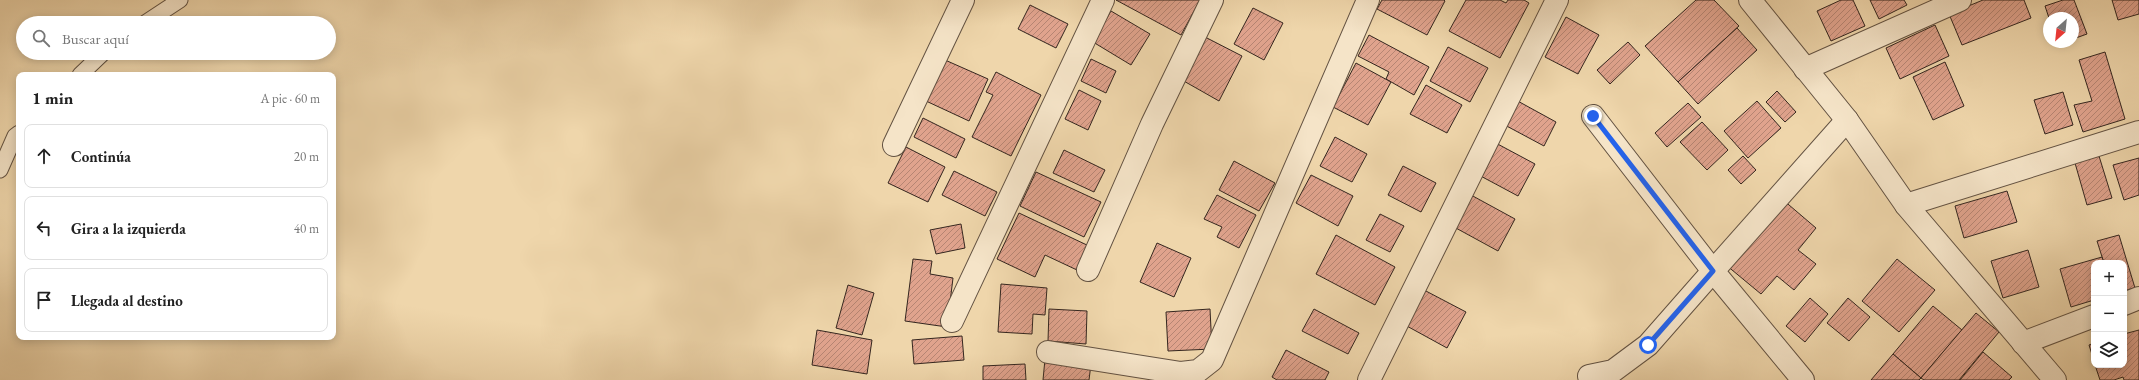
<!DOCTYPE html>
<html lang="es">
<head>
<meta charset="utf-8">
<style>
  body { margin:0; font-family:"EB Garamond",serif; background:#f6f6f6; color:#222 }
  .controls { position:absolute; right:12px; bottom:12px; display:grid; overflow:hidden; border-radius:8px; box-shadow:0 2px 10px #0003 }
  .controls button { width:36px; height:36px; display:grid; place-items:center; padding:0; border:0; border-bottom:1px solid #e0e0e0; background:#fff; color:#222; font:20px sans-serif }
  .compass { position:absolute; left:2043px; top:12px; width:36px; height:36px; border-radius:50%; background:#fff; box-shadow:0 2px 10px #0003; rotate:207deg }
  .stop { position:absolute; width:12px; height:12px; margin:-9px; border:3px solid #2563eb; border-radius:50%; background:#fff }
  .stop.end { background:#2563eb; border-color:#fff; box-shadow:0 1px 4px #0008 }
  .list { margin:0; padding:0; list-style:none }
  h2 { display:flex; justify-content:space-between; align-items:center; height:52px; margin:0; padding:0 16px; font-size:17px }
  h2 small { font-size:13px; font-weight:400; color:#767676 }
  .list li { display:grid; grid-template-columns:26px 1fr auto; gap:12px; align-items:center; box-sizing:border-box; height:64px; margin:0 8px 8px; padding:0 8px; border:1px solid #e0e0e0; border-radius:8px }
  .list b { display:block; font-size:15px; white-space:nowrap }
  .list em { font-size:13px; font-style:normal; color:#767676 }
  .icon { flex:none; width:22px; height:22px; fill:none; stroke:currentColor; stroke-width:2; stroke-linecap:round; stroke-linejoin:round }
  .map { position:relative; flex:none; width:2139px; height:380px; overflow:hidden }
  .search { position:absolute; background:#fff; box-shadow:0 2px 10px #0003; left:16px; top:16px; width:320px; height:44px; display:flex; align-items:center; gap:10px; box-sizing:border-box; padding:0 14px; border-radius:22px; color:#767676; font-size:15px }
  .panel { position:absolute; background:#fff; box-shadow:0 2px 10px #0003; left:16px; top:72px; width:320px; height:268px; border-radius:8px }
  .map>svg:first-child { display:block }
  .building { fill:url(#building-hatch); stroke:#34261f }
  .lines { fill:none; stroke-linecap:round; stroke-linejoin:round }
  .lane-casing { stroke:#635242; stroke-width:17 }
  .street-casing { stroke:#635242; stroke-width:24 }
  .lane { stroke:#f5e4c8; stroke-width:15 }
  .street { stroke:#f5e4c8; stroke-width:22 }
  .route { stroke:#2563eb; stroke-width:5 }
</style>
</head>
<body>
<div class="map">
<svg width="2139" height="380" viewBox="0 0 2139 380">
  <defs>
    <pattern id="building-hatch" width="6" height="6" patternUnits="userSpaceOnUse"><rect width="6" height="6" fill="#e0a38d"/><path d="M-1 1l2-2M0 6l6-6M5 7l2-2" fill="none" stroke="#b68573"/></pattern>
  </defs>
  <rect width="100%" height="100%" fill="#efd6ab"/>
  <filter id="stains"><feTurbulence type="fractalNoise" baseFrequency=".005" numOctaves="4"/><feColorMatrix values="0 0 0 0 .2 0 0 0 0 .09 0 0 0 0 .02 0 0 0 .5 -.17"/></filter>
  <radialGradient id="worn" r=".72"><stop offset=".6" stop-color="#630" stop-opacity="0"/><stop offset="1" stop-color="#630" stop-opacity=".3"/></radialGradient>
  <g class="building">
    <path d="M 1116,0 L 1200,0 L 1181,35 Z"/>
    <path d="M 1382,0 L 1444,0 L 1445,1 L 1427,35 L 1377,9 Z"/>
    <path d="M 1466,0 L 1500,0 L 1506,3 L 1508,0 L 1524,0 L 1529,3 L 1500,58 L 1449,31 Z"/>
    <path d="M 1696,0 L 1714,0 L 1739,26 L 1678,82 L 1645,46 Z"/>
    <path d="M 1841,0 L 1853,0 L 1865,26 L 1831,41 L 1817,11 Z"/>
    <path d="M 1870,0 L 1904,0 L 1907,5 L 1879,19 Z"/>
    <path d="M 1983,0 L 2024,0 L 2031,18 L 1962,45 L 1949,14 Z"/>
    <path d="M 2063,0 L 2074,0 L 2087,34 L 2073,39 L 2073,18 L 2049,18 L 2045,6 Z"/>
    <path d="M 2112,0 L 2139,0 L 2139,14 L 2118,20 Z"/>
    <path d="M 1030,5 L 1068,24 L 1056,48 L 1018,29 Z"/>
    <path d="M 1253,8 L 1283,23 L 1264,60 L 1234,44 Z"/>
    <path d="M 1111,11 L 1150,34 L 1131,65 L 1093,42 Z"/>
    <path d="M 1566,17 L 1599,35 L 1578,74 L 1545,57 Z"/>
    <path d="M 1935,25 L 1949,56 L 1900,79 L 1886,48 Z"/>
    <path d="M 1737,28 L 1757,50 L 1698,104 L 1678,82 Z"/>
    <path d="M 1369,35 L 1429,67 L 1414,95 L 1386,79 L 1389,72 L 1358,56 Z"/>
    <path d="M 1205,37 L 1242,56 L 1219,101 L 1182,80 Z"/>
    <path d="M 1628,42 L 1640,55 L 1610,84 L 1597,70 Z"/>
    <path d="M 1448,47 L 1488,68 L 1470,102 L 1430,81 Z"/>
    <path d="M 2105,52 L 2125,119 L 2083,132 L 2074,105 L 2092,101 L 2079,60 Z"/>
    <path d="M 1091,59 L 1116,71 L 1106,93 L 1081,81 Z"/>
    <path d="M 945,60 L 988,79 L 969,121 L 926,101 Z"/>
    <path d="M 1945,62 L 1964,106 L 1933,120 L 1913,77 Z"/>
    <path d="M 1356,63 L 1391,82 L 1368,125 L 1333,107 Z"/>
    <path d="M 996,72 L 1041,95 L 1011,156 L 972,137 L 993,95 L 986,92 Z"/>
    <path d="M 1426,85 L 1462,105 L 1447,133 L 1410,114 Z"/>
    <path d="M 1079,90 L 1101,101 L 1088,130 L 1065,119 Z"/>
    <path d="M 1777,91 L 1796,112 L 1785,122 L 1766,102 Z"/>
    <path d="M 2063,92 L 2073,125 L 2045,134 L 2034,100 Z"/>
    <path d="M 1514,99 L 1556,122 L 1544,146 L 1501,123 Z"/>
    <path d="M 1757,101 L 1781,128 L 1748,158 L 1724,131 Z"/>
    <path d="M 1688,103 L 1701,117 L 1667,147 L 1655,133 Z"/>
    <path d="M 923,118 L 965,139 L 956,158 L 914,137 Z"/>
    <path d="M 1702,122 L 1728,150 L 1707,170 L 1680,142 Z"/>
    <path d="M 1335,137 L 1367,154 L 1352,182 L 1320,166 Z"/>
    <path d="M 1492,141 L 1535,164 L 1518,196 L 1475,173 Z"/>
    <path d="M 906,147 L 945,167 L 928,202 L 888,183 Z"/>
    <path d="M 1064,150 L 1105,170 L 1094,192 L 1053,173 Z"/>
    <path d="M 1743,156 L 1756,170 L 1741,184 L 1728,170 Z"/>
    <path d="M 2099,156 L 2112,198 L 2087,205 L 2075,163 Z"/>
    <path d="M 2139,158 L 2139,195 L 2124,200 L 2113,165 Z"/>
    <path d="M 1234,161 L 1275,183 L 1259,211 L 1219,190 Z"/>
    <path d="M 1403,166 L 1436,183 L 1421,212 L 1388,195 Z"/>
    <path d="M 954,171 L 997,192 L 985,216 L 942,195 Z"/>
    <path d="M 1036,172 L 1101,202 L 1084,237 L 1020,206 Z"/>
    <path d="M 1311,175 L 1353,196 L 1338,226 L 1296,203 Z"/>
    <path d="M 2007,191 L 2017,222 L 1964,238 L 1955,206 Z"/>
    <path d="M 1217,195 L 1256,215 L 1239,248 L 1217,237 L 1222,227 L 1204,219 Z"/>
    <path d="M 1471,195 L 1515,219 L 1498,251 L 1454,227 Z"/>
    <path d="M 1782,199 L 1816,228 L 1798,250 L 1816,264 L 1794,290 L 1777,276 L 1761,294 L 1726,265 Z"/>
    <path d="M 1019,213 L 1089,246 L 1077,270 L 1045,255 L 1035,277 L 997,259 Z"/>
    <path d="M 1380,214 L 1404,226 L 1390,252 L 1366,240 Z"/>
    <path d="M 961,224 L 965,248 L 936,254 L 930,230 Z"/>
    <path d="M 1336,235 L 1395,267 L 1375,305 L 1316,274 Z"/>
    <path d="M 2119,235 L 2135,288 L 2124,291 L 2124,263 L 2104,263 L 2097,241 Z"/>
    <path d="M 1157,243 L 1191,258 L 1174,297 L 1140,282 Z"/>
    <path d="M 2028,250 L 2039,287 L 2003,298 L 1991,261 Z"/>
    <path d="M 2102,257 L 2104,263 L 2094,263 L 2094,300 L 2071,307 L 2060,269 Z"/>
    <path d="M 913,259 L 932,261 L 930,274 L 953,278 L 947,327 L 905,321 Z"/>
    <path d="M 1897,259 L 1935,290 L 1899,332 L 1862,301 Z"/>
    <path d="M 1001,284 L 1047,288 L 1045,315 L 1033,314 L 1032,334 L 998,332 Z"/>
    <path d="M 848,285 L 874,293 L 862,335 L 836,328 Z"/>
    <path d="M 1424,290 L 1466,312 L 1447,348 L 1405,325 Z"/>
    <path d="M 1810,298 L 1828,314 L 1805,342 L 1786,326 Z"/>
    <path d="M 1848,298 L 1870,317 L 1849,341 L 1827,323 Z"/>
    <path d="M 1933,306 L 1962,330 L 1921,378 L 1893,354 Z"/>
    <path d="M 1049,309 L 1087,311 L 1086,344 L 1048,341 Z"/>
    <path d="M 1210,309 L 1212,349 L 1168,351 L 1166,312 Z"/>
    <path d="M 1314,309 L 1359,333 L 1348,354 L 1302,331 Z"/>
    <path d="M 1976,313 L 1999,332 L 1959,380 L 1924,380 L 1921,378 Z"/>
    <path d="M 817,330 L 872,340 L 867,374 L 812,365 Z"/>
    <path d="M 2139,330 L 2139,380 L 2124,380 L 2123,377 L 2114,380 L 2100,380 L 2095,365 L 2124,365 L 2124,334 Z"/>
    <path d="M 962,336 L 964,360 L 914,364 L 912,340 Z"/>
    <path d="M 2094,343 L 2094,361 L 2089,345 Z"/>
    <path d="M 1286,350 L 1329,372 L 1325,380 L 1277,380 L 1272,377 Z"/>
    <path d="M 1983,352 L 2012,377 L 2009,380 L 1960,380 Z"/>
    <path d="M 1893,354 L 1921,378 L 1919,380 L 1871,380 Z"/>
    <path d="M 1045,359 L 1091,364 L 1089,380 L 1043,380 Z"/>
    <path d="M 1025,364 L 1026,380 L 983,380 L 983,366 Z"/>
  </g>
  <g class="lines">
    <defs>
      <g id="lane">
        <path d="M 145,23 L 180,0"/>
        <path d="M 80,75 L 103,53"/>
        <path d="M 0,170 L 15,136 L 19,133"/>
      </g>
      <g id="street">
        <path d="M 1750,0 L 1847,120 L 1906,205 L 2055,380"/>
        <path d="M 1805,69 L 1960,0"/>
        <path d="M 894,145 L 963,0"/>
        <path d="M 1906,205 L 2139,132"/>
        <path d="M 1088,270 L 1152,124 L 1212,0"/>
        <path d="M 2124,304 L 2139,298"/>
        <path d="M 952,321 L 1103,0"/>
        <path d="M 2023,343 L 2094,316"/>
        <path d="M 1048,352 L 1181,373 L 1198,371 L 1212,360 L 1368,0"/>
        <path d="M 1589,376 L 1613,371 L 1648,345 L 1713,271 L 1593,116"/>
        <path d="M 1369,380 L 1557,0"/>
        <path d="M 1803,380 L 1713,271 L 1847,120"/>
      </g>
    </defs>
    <use href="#lane" class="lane-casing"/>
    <use href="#street" class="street-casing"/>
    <use href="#lane" class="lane"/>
    <use href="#street" class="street"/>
  </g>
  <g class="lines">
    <path class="route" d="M 1593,116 L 1713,271 L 1648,345"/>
  </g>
  <rect width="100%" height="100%" filter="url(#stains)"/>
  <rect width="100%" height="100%" fill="url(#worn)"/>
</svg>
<div class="controls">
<button>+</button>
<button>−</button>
<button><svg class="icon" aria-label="layers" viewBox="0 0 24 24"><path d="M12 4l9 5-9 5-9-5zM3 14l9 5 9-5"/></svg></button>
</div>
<svg class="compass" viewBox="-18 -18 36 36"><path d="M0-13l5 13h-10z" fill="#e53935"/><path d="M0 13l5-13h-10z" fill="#767676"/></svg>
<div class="stop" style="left:1648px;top:345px"></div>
<div class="stop end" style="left:1593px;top:116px"></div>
<div class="search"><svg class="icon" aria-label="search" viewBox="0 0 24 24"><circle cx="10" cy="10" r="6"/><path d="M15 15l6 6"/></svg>Buscar aquí</div>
<section class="panel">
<h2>1 min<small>A pie · 60 m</small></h2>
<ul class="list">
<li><svg class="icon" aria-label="ahead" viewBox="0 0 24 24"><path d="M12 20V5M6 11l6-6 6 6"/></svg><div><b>Continúa</b></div><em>20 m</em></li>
<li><svg class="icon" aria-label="left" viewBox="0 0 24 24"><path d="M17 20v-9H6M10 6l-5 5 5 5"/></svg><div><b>Gira a la izquierda</b></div><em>40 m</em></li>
<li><svg class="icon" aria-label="arrive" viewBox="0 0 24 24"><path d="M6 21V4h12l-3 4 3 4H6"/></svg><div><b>Llegada al destino</b></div></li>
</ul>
</section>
</div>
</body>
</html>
